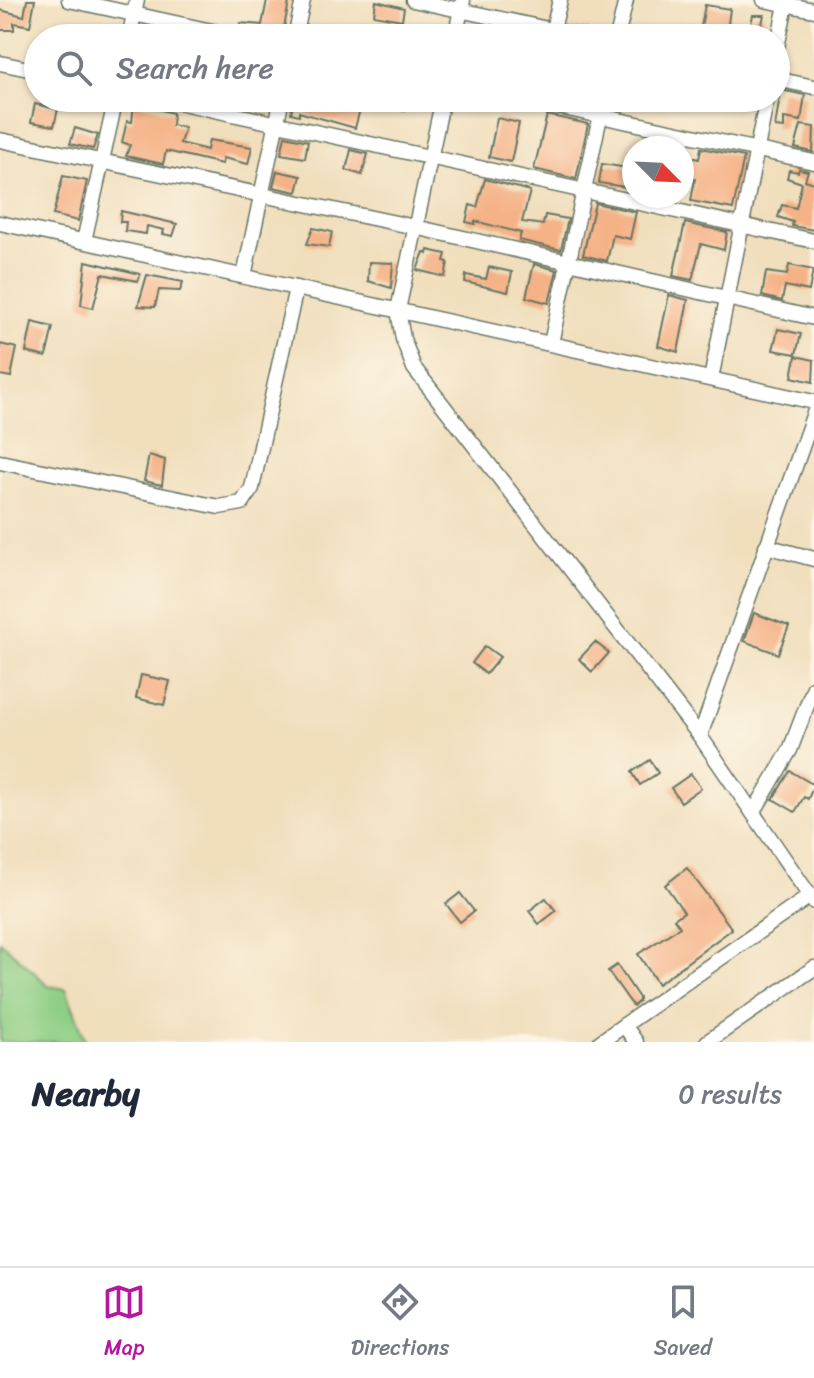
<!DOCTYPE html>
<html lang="en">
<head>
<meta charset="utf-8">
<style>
  body { margin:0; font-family:Sriracha,sans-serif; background:#f6f6f7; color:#1f2937 }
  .compass { position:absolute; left:622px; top:136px; width:72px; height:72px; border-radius:50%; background:#fff; box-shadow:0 2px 6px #0004; rotate:114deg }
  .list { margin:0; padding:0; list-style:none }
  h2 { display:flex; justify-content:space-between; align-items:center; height:104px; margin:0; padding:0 32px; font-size:34px }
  h2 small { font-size:26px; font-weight:400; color:#747a83 }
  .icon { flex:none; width:44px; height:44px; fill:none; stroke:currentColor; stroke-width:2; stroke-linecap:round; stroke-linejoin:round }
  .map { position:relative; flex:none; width:814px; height:1042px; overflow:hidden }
  .search { position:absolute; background:#fff; box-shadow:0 2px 6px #0004; left:24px; right:24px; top:24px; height:88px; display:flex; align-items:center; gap:20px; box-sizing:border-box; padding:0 28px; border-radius:44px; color:#747a83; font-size:30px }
  .sheet { height:224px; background:#fff }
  nav { display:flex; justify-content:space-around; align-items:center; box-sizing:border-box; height:112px; border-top:2px solid #e0e1e3; background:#fff; font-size:22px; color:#747a83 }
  nav a { display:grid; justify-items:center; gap:4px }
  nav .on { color:#b5179e }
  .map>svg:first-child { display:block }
  .green { fill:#8fcf85; stroke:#57865c; stroke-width:2 }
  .building { fill:#f5b287 }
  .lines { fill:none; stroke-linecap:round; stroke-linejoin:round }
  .minor-casing { stroke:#687564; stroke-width:17 }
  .minor { stroke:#fff; stroke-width:14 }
</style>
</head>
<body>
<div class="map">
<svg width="814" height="1042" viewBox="0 0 814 1042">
  <rect width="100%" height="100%" fill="#fcf5e5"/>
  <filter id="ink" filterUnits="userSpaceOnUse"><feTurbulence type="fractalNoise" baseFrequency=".0125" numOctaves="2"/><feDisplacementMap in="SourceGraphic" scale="16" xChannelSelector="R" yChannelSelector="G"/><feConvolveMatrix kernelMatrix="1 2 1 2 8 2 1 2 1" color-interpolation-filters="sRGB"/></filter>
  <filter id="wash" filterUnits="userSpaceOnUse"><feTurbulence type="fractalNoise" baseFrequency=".006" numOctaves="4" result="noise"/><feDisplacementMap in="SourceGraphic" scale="32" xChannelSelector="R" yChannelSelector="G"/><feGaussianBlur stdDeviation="1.8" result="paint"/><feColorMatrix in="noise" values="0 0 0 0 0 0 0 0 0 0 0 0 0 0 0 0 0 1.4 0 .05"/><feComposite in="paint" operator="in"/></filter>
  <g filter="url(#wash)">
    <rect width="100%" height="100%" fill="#f0debc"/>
    <path class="green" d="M 0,941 L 49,986 L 66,989 L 86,1042 L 0,1042 Z"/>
    <g id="blocks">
      <g class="building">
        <path d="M 27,0 L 35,0 L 30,26 L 14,23 L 14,30 L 0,30 L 0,10 L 24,16 Z"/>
        <path d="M 267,0 L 289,2 L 282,38 L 253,33 L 240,27 L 241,23 L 262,25 Z"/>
        <path d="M 376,1 L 404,8 L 402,20 L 374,15 Z"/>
        <path d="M 705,5 L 730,9 L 728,24 L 749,33 L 753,15 L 764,15 L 762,24 L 770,34 L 769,38 L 726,38 L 729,32 L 701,27 Z"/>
        <path d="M 781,90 L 805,95 L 801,121 L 784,118 L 784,128 L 775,127 Z"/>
        <path d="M 294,98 L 408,98 L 405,111 L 362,102 L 355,128 L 299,112 L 299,115 L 291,113 Z"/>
        <path d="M 134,103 L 173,113 L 172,125 L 185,128 L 180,143 L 207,150 L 209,140 L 252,147 L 248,164 L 223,158 L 222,164 L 166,151 L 163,164 L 126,156 L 130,145 L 122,142 L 127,121 L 132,122 Z"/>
        <path d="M 35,104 L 58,109 L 54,126 L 31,122 Z"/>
        <path d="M 547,115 L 588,124 L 576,179 L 534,169 Z"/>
        <path d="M 497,118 L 519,123 L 511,162 L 489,157 Z"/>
        <path d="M 801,125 L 814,127 L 813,152 L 795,148 Z"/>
        <path d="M 75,128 L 98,135 L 93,149 L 70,144 Z"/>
        <path d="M 285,136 L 308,141 L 305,158 L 281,154 Z"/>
        <path d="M 701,148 L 744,157 L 733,209 L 691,201 L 695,179 L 682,176 L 682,155 L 699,159 Z"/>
        <path d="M 351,150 L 368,154 L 362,175 L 346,170 Z"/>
        <path d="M 602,164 L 628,168 L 625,187 L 599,183 Z"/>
        <path d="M 799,169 L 808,171 L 805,180 L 814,183 L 814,230 L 792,226 L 793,222 L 778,217 L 782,205 L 796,208 L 802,183 L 787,178 L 789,170 L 798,172 Z"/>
        <path d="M 277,171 L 301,176 L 297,192 L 273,187 Z"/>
        <path d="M 63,176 L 87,181 L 78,221 L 53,215 Z"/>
        <path d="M 485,179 L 530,191 L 522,222 L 543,225 L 545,215 L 568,219 L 561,250 L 519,240 L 521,233 L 475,221 L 475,224 L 466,222 L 470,205 L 477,207 Z"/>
        <path d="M 595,203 L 636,212 L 630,239 L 613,235 L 607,261 L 583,255 Z"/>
        <path d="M 121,211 L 177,224 L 173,236 L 163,234 L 164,230 L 147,226 L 146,234 L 125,231 L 126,222 L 120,222 Z"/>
        <path d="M 685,223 L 727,232 L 724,250 L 701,244 L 692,280 L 673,276 Z"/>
        <path d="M 313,228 L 332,232 L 329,247 L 307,244 Z"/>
        <path d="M 428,250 L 446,254 L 444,261 L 448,262 L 445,277 L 417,270 L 424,252 L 427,254 Z"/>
        <path d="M 86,261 L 140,274 L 138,281 L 102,274 L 93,308 L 81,305 Z"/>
        <path d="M 369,262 L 393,263 L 391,288 L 368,281 Z"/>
        <path d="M 534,264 L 557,270 L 549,303 L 526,297 Z"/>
        <path d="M 789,265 L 813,270 L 809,291 L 785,286 L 782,301 L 762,296 L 766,272 L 787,275 Z"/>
        <path d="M 489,267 L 512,272 L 508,292 L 465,282 L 466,275 L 486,279 Z"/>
        <path d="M 147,275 L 183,282 L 180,291 L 159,290 L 155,307 L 138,306 Z"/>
        <path d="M 669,295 L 688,300 L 678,352 L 658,346 Z"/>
        <path d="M 32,322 L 53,327 L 46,357 L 26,352 Z"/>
        <path d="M 778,329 L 801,334 L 796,354 L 773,350 Z"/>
        <path d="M 0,344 L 17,348 L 11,377 L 0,375 Z"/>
        <path d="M 796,356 L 814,360 L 813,382 L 792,377 Z"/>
        <path d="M 149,455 L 165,460 L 162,485 L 144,481 Z"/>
        <path d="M 754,613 L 789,626 L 778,654 L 744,641 Z"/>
        <path d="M 595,642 L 609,653 L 592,672 L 579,659 Z"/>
        <path d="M 485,646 L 500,657 L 486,674 L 472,663 Z"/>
        <path d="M 141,675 L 170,681 L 164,705 L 136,698 Z"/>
        <path d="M 650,760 L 658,773 L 640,785 L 632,772 Z"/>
        <path d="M 790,771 L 814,785 L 808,799 L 804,797 L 795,812 L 773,799 Z"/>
        <path d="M 691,774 L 701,788 L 681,802 L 671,788 Z"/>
        <path d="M 687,868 L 732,929 L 658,984 L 638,954 L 680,927 L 674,919 L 684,912 L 665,885 Z"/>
        <path d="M 460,893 L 474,911 L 460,922 L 446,904 Z"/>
        <path d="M 546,898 L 556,911 L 539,924 L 529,911 Z"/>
        <path d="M 617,965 L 639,998 L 639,1001 L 633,1006 L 608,971 Z"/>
      </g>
    </g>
  </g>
  <g filter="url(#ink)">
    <use href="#blocks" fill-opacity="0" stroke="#687564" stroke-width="2"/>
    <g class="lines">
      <defs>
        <g id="minor">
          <path d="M 69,0 L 244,38"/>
          <path d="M 413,0 L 589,38"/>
          <path d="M 764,0 L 814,10"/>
          <path d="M 129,38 L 137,0"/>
          <path d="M 295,38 L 303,0"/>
          <path d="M 455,38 L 463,0"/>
          <path d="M 551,38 L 560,0"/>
          <path d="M 617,38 L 626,0"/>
          <path d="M 776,52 L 787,0"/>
          <path d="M 0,63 L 38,71"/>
          <path d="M 776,79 L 814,87"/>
          <path d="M 159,98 L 814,241"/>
          <path d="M 443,98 L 398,310 L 403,339 L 414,368 L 700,736 L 814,902"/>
          <path d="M 517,98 L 814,162"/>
          <path d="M 0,140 L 415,227 L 814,318"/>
          <path d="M 0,223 L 814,402"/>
          <path d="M 84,241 L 116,98"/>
          <path d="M 244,276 L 282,98"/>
          <path d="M 551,343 L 604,98"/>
          <path d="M 711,379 L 767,98"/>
          <path d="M 0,462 L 219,507 L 242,503 L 252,488 L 296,288"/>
          <path d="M 766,546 L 814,559"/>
          <path d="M 700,736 L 814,413"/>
          <path d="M 753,813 L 790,750 L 814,687"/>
          <path d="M 624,1025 L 636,1042"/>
          <path d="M 600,1042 L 810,896"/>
          <path d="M 707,1042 L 814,968"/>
        </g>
      </defs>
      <use href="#minor" class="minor-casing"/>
      <use href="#minor" class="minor"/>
    </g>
  </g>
</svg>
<svg class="compass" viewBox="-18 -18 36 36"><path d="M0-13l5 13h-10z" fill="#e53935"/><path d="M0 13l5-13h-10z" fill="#747a83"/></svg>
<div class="search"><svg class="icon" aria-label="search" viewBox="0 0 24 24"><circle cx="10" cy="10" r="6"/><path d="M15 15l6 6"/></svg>Search here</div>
</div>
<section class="sheet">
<h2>Nearby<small>0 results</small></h2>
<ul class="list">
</ul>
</section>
<nav>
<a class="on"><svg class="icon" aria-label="map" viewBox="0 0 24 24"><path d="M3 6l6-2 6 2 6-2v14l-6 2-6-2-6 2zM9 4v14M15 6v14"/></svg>Map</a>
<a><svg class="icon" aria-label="directions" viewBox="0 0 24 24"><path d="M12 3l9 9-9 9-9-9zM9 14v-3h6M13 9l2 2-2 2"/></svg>Directions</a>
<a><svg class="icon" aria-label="saved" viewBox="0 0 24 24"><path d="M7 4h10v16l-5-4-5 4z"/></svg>Saved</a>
</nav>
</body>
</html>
